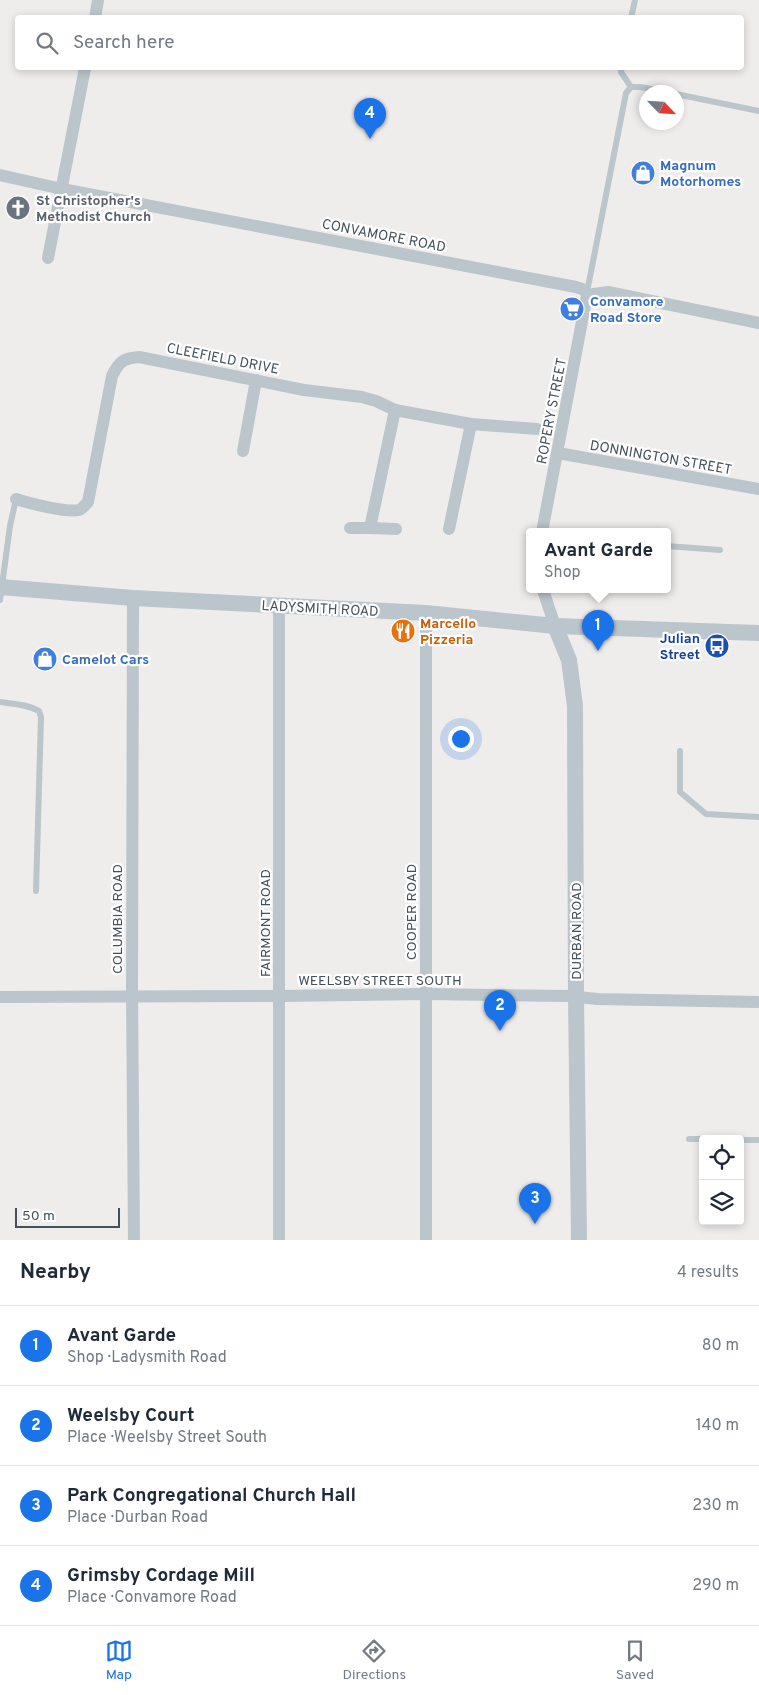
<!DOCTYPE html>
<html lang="en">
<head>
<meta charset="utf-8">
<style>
  body { margin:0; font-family:Overpass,sans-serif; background:#f2f2f3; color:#1f2937 }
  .controls { position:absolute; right:15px; bottom:15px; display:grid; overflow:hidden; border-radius:5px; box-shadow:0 2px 8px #0003 }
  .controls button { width:45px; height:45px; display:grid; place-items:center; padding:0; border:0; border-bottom:1px solid #e0e1e3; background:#fff; color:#1f2937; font:25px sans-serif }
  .compass { position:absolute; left:639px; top:85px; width:45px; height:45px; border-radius:50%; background:#fff; box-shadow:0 2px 8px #0003; rotate:115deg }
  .scale { position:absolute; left:15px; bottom:12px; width:105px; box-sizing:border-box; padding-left:5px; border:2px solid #44515a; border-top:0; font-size:14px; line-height:18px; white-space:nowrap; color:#44515a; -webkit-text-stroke:4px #fff; paint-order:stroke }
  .you { position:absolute; left:460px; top:738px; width:18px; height:18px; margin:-12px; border:4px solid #fff; border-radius:50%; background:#1a73e8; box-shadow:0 0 0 8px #1a73e833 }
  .badge { display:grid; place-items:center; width:32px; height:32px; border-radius:50%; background:#1a73e8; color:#fff; font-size:16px; font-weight:700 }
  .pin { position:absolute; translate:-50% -41px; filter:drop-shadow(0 1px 2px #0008) }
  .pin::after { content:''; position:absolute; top:26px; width:18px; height:15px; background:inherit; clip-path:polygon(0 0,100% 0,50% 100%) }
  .popup { position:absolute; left:526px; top:528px; width:145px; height:65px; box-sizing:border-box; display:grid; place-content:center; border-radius:5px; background:#fff; filter:drop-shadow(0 1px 4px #0005); font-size:16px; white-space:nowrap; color:#747a83 }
  .popup b { font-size:19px; color:#1f2937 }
  .popup::after { content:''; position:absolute; left:50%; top:100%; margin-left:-10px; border:10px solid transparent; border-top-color:#fff }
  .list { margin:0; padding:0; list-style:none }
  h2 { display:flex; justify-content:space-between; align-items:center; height:65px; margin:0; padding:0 20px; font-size:21px }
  h2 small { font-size:16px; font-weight:400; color:#747a83 }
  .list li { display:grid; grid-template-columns:32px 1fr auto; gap:15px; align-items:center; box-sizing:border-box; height:80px; padding:0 20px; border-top:1px solid #e0e1e3 }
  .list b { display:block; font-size:19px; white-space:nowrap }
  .list p { margin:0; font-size:16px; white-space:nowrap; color:#747a83 }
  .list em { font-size:16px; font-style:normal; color:#747a83 }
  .icon { flex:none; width:28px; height:28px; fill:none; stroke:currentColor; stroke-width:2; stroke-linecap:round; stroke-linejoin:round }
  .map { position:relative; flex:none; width:759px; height:1240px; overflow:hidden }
  .search { position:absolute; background:#fff; box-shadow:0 2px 8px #0003; left:15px; right:15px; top:15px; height:55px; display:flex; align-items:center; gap:12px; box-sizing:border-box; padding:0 18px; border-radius:5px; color:#747a83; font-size:19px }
  .sheet { height:385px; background:#fff }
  nav { display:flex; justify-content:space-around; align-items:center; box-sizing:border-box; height:70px; border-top:1px solid #e0e1e3; background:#fff; font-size:14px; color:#747a83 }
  nav a { display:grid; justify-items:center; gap:2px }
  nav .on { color:#1a73e8 }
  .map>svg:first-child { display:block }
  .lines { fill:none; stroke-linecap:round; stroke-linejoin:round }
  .service { stroke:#bac5cc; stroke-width:6 }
  .minor { stroke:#bac5cc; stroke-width:12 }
  .tertiary { stroke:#bac5cc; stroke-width:16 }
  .labels { text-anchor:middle; stroke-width:4.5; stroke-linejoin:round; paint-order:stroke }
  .shop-label { font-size:14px; font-weight:bold; fill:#366cbe; stroke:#fff; text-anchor:start }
  .worship-label { font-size:14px; font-weight:bold; fill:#5b616d; stroke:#fff; text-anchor:start }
  .street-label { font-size:14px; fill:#44515a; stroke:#fff }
  .food-label { font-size:14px; font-weight:bold; fill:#c56008; stroke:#fff; text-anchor:start }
  .transit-label { font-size:14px; font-weight:bold; fill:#164399; stroke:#fff; text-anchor:end }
</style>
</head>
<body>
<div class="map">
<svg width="759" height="1240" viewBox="0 0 759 1240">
  <rect width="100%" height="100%" fill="#efecec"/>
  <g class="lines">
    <g class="service">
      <path d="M 631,18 L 635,0"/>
      <path d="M 621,68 L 621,72 L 631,87"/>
      <path d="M 676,94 L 759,111"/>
      <path d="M 587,292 L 626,93 L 631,87 L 640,87 L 669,92"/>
      <path d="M 667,546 L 720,550"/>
      <path d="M 0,600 L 10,526 L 16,499"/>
      <path d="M 0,702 C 13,704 27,704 39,711 L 41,717 L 36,891"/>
      <path d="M 680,751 L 680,792 L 706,814 L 759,817"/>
      <path d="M 689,1139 L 703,1139"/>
      <path d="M 740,1140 L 759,1140"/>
    </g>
    <g class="minor">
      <path d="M 95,18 L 98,0"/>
      <path d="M 0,175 L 62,189 L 576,287 L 585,290 L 587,295"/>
      <path d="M 48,258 L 85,68"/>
      <path d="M 587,295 L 608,292 L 759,323"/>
      <path d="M 243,451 L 256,380"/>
      <path d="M 558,453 L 759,489"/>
      <path d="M 16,499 C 28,503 67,513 79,510 C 82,509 85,505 88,502 L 112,376 C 119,362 123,358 139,357 L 304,390 L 362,397 L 376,401 L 395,410 L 471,424 L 537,429"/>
      <path d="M 350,528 L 370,528 L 395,410"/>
      <path d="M 370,528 L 396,529"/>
      <path d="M 449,529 L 471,424"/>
      <path d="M 542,532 L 587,295"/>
      <path d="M 543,590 L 555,626"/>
      <path d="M 133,598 L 132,988 L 134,1240"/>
      <path d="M 426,613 L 426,1240"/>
      <path d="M 0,997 L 280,996 L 427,994 L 570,996 L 597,999 L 759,1002"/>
      <path d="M 279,1240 L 279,606"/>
    </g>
    <g class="tertiary">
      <path d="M 0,587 L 133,598 L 426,613 L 555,626 L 759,633"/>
      <path d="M 555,626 L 569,660 L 575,706 L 576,997 L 579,1240"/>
    </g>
  </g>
  <defs>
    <symbol id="shop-disc" viewBox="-11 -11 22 22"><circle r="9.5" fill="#3f7fe0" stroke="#fff"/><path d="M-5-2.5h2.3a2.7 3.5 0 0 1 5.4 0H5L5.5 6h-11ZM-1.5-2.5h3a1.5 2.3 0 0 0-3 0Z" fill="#fff"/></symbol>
    <symbol id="church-disc" viewBox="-11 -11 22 22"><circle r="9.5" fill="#6b7280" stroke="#fff"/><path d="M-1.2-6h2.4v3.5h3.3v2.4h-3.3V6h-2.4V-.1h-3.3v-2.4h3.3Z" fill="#fff"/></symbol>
    <symbol id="supermarket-disc" viewBox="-11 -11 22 22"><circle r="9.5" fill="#3f7fe0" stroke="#fff"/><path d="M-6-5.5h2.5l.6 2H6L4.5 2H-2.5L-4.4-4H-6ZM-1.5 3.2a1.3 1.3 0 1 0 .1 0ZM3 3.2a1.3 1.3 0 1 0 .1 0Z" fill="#fff"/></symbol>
    <symbol id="restaurant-disc" viewBox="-11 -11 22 22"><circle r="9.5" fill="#e8710a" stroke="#fff"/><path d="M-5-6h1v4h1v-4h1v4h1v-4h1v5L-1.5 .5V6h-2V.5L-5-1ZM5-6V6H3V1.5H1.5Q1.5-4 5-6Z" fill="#fff"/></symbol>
    <symbol id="bus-disc" viewBox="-11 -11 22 22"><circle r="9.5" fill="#1a4fb4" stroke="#fff"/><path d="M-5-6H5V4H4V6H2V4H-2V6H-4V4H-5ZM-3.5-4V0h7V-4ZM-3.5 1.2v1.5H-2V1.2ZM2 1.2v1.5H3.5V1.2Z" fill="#fff"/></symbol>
  </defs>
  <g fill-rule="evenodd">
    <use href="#shop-disc" x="629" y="159" width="28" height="28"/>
    <use href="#church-disc" x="4" y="194" width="28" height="28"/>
    <use href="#supermarket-disc" x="558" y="295" width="28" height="28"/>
    <use href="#restaurant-disc" x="389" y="617" width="28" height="28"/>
    <use href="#bus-disc" x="703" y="632" width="28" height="28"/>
    <use href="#shop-disc" x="31" y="645" width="28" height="28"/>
  </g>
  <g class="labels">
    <g class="shop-label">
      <text x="660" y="170">Magnum<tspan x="660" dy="16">Motorhomes</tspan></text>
      <text x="590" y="306">Convamore<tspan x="590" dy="16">Road Store</tspan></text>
      <text x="62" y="664">Camelot Cars</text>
    </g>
    <g class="worship-label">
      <text x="36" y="205">St Christopher's<tspan x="36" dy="16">Methodist Church</tspan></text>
    </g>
    <g class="street-label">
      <text transform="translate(384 235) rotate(11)" y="5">CONVAMORE ROAD</text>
      <text transform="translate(223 358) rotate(11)" y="5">CLEEFIELD DRIVE</text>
      <text transform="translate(551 411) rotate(-79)" y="5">ROPERY STREET</text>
      <text transform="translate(661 457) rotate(10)" y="5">DONNINGTON STREET</text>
      <text transform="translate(320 608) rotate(3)" y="5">LADYSMITH ROAD</text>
      <text transform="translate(411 912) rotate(-90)" y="5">COOPER ROAD</text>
      <text transform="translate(117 919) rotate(-90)" y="5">COLUMBIA ROAD</text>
      <text transform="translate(265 923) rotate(-90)" y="5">FAIRMONT ROAD</text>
      <text transform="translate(576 931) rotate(-90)" y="5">DURBAN ROAD</text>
      <text x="380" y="985">WEELSBY STREET SOUTH</text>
    </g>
    <g class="food-label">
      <text x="420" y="628">Marcello<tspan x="420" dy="16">Pizzeria</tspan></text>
    </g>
    <g class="transit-label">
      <text x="700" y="643">Julian<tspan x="700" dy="16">Street</tspan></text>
    </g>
  </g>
</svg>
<div class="controls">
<button><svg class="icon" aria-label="locate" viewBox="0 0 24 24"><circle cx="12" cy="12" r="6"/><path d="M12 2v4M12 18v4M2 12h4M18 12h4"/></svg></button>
<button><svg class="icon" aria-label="layers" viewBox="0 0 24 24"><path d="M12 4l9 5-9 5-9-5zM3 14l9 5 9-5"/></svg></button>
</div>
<svg class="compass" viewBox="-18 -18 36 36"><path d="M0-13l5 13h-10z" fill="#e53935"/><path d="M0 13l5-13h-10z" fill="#747a83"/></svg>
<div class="scale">50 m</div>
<div class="you"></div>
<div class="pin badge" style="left:598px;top:651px">1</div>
<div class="popup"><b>Avant Garde</b>Shop</div>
<div class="pin badge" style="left:500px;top:1031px">2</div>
<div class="pin badge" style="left:535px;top:1224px">3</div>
<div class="pin badge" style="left:370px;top:139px">4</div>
<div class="search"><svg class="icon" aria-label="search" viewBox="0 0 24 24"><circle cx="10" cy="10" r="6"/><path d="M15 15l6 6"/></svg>Search here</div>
</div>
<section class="sheet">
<h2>Nearby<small>4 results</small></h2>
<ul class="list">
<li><span class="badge">1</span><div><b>Avant Garde</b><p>Shop · Ladysmith Road</p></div><em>80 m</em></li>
<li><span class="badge">2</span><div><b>Weelsby Court</b><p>Place · Weelsby Street South</p></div><em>140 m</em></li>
<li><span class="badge">3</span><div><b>Park Congregational Church Hall</b><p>Place · Durban Road</p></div><em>230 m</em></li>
<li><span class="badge">4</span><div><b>Grimsby Cordage Mill</b><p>Place · Convamore Road</p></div><em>290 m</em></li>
</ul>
</section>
<nav>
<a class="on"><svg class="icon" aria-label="map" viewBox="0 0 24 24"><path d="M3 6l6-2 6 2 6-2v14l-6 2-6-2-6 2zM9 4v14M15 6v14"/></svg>Map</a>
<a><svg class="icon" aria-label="directions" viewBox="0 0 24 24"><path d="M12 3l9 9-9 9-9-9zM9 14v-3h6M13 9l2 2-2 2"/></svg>Directions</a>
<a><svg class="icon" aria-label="saved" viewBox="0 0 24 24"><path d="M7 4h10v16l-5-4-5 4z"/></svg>Saved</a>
</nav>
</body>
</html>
